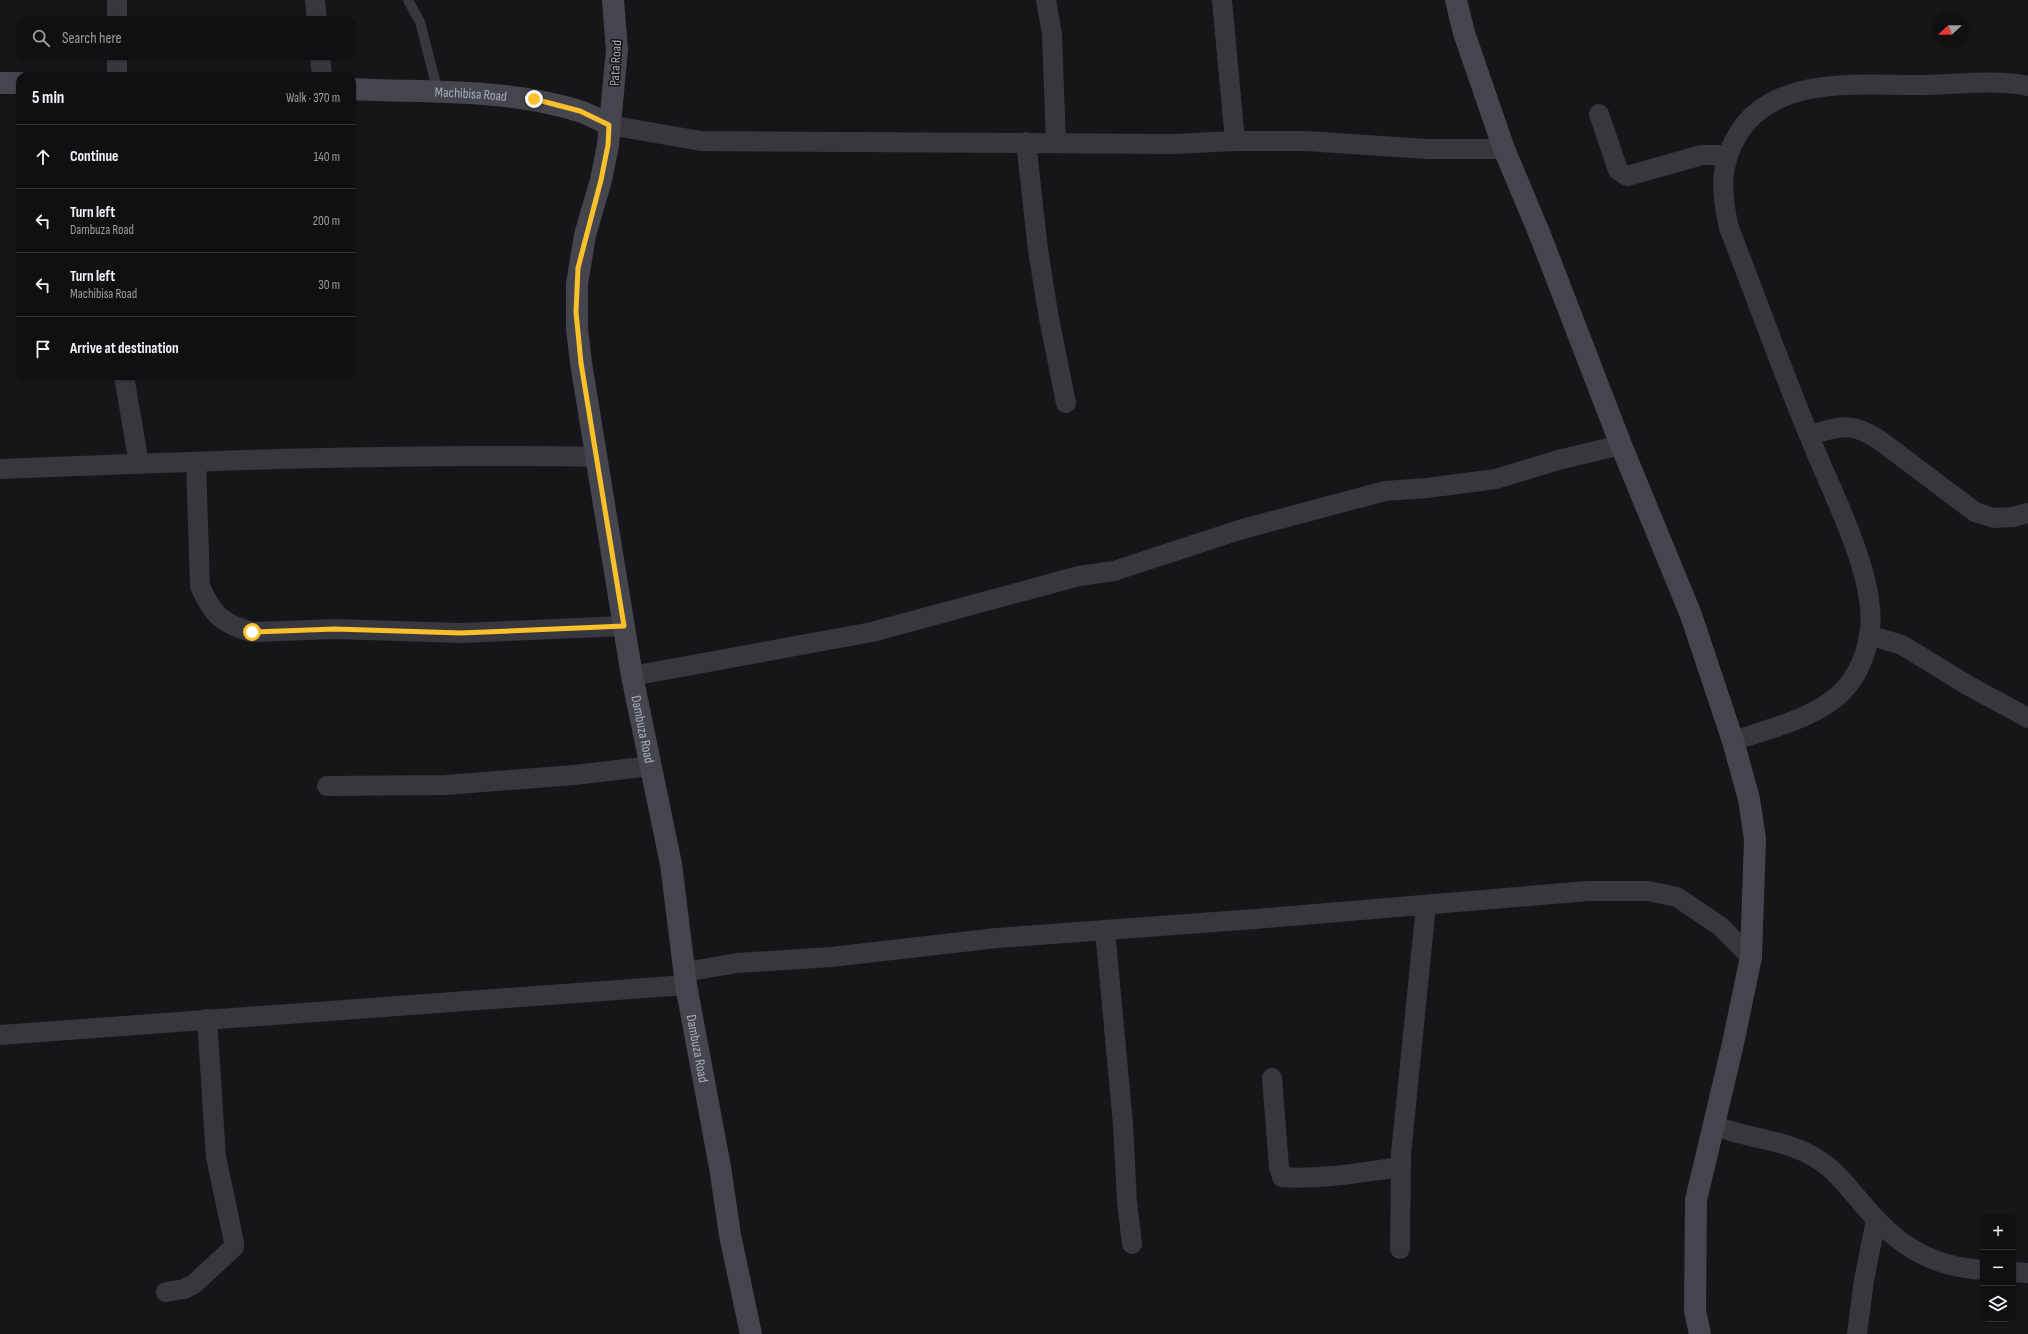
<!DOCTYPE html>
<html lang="en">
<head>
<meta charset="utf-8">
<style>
  body { margin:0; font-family:"Sofia Sans Condensed",sans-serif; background:#1e1e20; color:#f1f3f6 }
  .controls { position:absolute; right:12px; bottom:12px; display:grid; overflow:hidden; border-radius:8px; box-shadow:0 1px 3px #0004 }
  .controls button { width:36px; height:36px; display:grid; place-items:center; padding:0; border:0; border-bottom:1px solid #303032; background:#101012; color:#f1f3f6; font:20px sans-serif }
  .compass { position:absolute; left:1932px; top:12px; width:36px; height:36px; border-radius:50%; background:#101012; box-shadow:0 1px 3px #0004; rotate:248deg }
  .stop { position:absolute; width:12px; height:12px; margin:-9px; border:3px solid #fac12c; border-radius:50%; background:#fff }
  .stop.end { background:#fac12c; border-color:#fff; box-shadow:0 1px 4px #0008 }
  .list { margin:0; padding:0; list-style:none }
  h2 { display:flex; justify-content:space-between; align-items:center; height:52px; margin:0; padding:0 16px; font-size:17px }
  h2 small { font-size:13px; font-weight:400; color:#9c9d9f }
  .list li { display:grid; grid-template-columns:26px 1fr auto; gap:12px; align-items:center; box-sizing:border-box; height:64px; padding:0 16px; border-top:1px solid #303032 }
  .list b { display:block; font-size:15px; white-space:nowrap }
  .list p { margin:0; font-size:13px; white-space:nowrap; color:#9c9d9f }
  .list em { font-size:13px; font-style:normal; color:#9c9d9f }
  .icon { flex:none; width:22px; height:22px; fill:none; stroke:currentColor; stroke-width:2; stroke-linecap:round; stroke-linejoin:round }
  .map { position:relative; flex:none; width:2028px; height:1334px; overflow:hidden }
  .search { position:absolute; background:#101012; box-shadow:0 1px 3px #0004; left:16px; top:16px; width:340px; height:44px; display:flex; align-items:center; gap:10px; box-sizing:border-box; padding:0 14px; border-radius:12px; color:#9c9d9f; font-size:15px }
  .panel { position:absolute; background:#101012; box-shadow:0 1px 3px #0004; left:16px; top:72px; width:340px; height:308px; border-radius:12px }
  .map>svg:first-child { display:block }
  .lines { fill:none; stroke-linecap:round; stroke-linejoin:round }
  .lane { stroke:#37373d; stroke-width:10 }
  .street { stroke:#37373d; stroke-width:20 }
  .secondary { stroke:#45464d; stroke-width:22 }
  .route { stroke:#fac12c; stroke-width:5 }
  .labels { text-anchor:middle; stroke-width:3; stroke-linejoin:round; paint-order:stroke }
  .street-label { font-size:14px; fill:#a7abb9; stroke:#111113 }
</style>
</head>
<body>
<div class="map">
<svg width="2028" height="1334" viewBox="0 0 2028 1334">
  <rect width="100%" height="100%" fill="#161618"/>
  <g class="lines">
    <path class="lane" d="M 408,0 L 420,22 L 438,92"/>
    <g class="street">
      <path d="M 117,0 L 117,20"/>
      <path d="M 315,0 L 317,20"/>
      <path d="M 1046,0 L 1052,34 L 1056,143"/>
      <path d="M 1222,0 L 1235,141"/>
      <path d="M 117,56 L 117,76"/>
      <path d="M 320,56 L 322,76"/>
      <path d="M 1599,114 L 1618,170 L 1627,176 L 1702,155 L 1727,155"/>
      <path d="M 609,125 L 701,141 L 1174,144 L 1235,141 L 1306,141 L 1427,149 L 1504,149"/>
      <path d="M 1026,142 L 1038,250 L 1048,313 L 1066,403"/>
      <path d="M 124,376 L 139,464"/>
      <path d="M 1809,435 C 1839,427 1849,421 1878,439 L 1975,512 L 1994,518 L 2013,517 L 2028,513"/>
      <path d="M 196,462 L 200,586 C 212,614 222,624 252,632 L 335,629 L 461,633 L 624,626"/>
      <path d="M 0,469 C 199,461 398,453 597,457"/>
      <path d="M 1869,635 L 1902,645 L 1969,686 L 2028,718"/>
      <path d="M 632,676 L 872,632 L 1079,576 L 1114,571 L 1239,530 L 1385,491 L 1427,488 L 1496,479 L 1558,460 L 1621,445"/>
      <path d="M 1733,741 C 1768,729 1817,718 1843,691 C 1863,670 1873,637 1870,608 C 1866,558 1832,492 1813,445 C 1783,373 1757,300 1729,228 C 1721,194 1719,165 1738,134 C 1774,75 1859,85 1919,85 C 1955,85 1993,79 2028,86"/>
      <path d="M 327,786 L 445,785 L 574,775 L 651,766"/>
      <path d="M 1105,930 L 1123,1124 L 1127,1202 L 1132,1244"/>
      <path d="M 685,972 L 737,963 L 831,957 L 997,938 L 1255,919 L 1588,891 L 1648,891 L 1677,897 L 1720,926 L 1751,957"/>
      <path d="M 0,1035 L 686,985"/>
      <path d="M 1272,1078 L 1279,1167 L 1282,1177 C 1321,1180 1362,1172 1401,1167"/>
      <path d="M 1713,1125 C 1722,1128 1732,1132 1742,1134 C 1769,1141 1795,1144 1819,1160 C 1842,1175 1857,1200 1876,1219 C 1907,1252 1939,1267 1983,1270"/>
      <path d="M 1400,1249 L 1401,1154 L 1426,905"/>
      <path d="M 2013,1272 L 2028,1273"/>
      <path d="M 166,1292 L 184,1289 L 194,1284 L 234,1247 L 234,1242 L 216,1157 L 207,1019"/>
      <path d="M 1857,1334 L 1864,1280 L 1876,1220"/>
    </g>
    <g class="secondary">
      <path id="s1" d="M 613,0 L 617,50 L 608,145 L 601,180 L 585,235 L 577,284 L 577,329 L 581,363 L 632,676 L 671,864 L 686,985 L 720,1167 L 730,1235 L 751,1334"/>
      <path d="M 1456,0 L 1464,33 L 1504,149 L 1540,235 L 1621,445 L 1691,615 L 1733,741 L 1749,799 L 1755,839 L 1751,957 L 1732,1048 L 1696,1200 L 1695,1311 L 1700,1334"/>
      <path d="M 0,83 L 20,83"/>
      <path id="s2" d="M 352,89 C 427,93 506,88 579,111 C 589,114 599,120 609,125"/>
    </g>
  </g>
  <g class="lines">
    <path class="route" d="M 252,632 L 335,629 L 461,633 L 624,626 L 581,363 L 576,312 L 578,268 L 601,180 L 608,145 L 609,125 L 580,111 L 534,99"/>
  </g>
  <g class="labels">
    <g class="street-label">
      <text transform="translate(615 63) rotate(-87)" y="5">Pata Road</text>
      <text dy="5" stroke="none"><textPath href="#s2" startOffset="119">Machibisa Road</textPath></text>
      <text dy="5" stroke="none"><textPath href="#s1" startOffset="739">Dambuza Road</textPath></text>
      <text dy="5" stroke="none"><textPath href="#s1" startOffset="1063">Dambuza Road</textPath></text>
    </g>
  </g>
</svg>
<div class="controls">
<button>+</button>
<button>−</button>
<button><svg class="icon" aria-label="layers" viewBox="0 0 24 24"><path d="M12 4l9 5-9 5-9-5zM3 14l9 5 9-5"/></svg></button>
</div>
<svg class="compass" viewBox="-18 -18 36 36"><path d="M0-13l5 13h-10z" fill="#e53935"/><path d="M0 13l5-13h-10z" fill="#9c9d9f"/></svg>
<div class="stop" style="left:252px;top:632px"></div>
<div class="stop end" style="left:534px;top:99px"></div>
<div class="search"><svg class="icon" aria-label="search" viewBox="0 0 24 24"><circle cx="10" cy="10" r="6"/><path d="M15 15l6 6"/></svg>Search here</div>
<section class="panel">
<h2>5 min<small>Walk · 370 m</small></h2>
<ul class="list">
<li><svg class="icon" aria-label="ahead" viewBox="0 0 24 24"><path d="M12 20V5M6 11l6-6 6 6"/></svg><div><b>Continue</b></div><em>140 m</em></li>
<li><svg class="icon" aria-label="left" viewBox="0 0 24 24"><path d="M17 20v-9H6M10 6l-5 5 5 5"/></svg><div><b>Turn left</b><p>Dambuza Road</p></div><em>200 m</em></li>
<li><svg class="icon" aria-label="left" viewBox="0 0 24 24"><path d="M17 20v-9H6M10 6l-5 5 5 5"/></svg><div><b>Turn left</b><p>Machibisa Road</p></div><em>30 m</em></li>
<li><svg class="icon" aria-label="arrive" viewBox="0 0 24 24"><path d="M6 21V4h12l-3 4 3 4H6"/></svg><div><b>Arrive at destination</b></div></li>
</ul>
</section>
</div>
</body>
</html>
